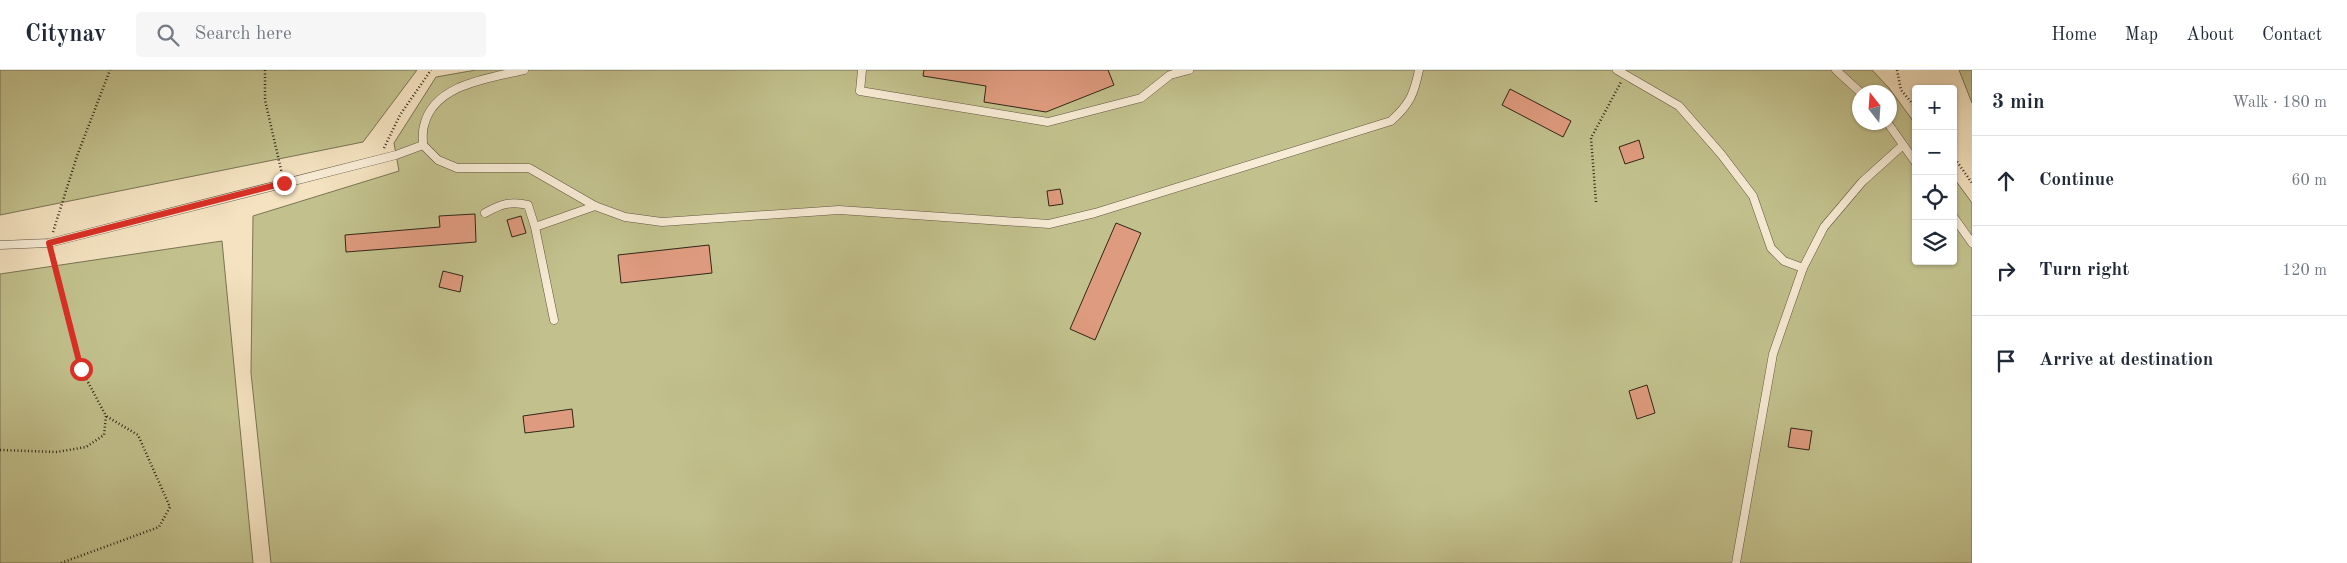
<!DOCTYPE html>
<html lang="en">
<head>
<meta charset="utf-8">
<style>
  body { margin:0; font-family:"Old Standard TT",serif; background:#f6f6f7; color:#1f2937 }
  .controls { position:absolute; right:15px; top:15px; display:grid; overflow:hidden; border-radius:5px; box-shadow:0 1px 4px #0004 }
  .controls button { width:45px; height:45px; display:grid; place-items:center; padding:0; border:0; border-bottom:1px solid #e0e1e3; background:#fff; color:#1f2937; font:25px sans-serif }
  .compass { position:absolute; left:1852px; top:15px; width:45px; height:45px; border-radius:50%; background:#fff; box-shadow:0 1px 4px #0004; rotate:343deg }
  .stop { position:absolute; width:15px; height:15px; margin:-11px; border:4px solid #d93025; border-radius:50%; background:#fff }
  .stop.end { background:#d93025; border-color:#fff; box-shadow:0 1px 5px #0008 }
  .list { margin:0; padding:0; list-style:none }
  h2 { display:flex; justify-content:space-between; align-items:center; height:65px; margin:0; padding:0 20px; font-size:21px }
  h2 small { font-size:16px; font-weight:400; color:#747a83 }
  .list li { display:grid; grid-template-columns:32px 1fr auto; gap:15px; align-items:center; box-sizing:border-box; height:90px; padding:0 20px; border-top:1px solid #e0e1e3 }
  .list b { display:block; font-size:19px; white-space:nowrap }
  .list em { font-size:16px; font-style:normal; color:#747a83 }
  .icon { flex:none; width:28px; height:28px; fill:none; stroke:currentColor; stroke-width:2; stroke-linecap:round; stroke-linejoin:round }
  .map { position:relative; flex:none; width:1972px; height:493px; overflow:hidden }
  header { display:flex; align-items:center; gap:30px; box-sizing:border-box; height:70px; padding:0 25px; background:#fff; border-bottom:1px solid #e0e1e3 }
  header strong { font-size:24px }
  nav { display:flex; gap:28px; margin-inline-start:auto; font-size:18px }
  .search { width:350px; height:45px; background:#f6f6f7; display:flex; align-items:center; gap:12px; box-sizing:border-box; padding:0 18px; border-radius:5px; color:#747a83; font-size:19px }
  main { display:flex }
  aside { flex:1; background:#fff }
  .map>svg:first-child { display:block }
  .green { fill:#c2c18d; stroke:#797452; fill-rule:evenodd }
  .building { fill:#df9b7f; stroke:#302617 }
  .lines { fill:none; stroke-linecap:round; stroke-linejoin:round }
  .service-casing { stroke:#615541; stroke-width:9 }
  .path { stroke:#302617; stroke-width:2.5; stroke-dasharray:1 2.5; stroke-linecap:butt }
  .service { stroke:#f8ecd6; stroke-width:8 }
  .route { stroke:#d93025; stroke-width:6 }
</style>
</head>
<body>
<header>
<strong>Citynav</strong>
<div class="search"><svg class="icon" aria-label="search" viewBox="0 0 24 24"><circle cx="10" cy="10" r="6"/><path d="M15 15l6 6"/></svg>Search here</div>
<nav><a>Home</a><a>Map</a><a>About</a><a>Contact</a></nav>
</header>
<main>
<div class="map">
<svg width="1972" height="493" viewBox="0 0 1972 493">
  <rect width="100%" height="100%" fill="#f4e2c0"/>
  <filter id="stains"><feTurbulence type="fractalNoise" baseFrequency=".004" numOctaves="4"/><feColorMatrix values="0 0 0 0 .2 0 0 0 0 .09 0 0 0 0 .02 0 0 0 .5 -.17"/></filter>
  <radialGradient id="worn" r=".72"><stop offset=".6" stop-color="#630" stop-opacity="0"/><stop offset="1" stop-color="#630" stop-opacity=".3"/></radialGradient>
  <g class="green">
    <path d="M 0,0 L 417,0 L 363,72 L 0,145 Z"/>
    <path d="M 476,0 L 1872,0 L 1889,18 L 1916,55 L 1916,191 L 1953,191 L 1953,107 L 1972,133 L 1972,493 L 271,493 L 251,303 L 253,146 L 399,101 L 394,73 L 436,7 ZM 1860,22 L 1890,22 L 1890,52 L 1860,52 Z"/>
    <path d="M 1959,0 L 1972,0 L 1972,33 Z"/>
    <path d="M 222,171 L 253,493 L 0,493 L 0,204 Z"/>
  </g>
  <g class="building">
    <path d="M 924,0 L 1108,0 L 1114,15 L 1046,42 L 984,32 L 986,16 L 923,6 Z"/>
    <path d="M 1510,19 L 1571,51 L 1563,67 L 1502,35 Z"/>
    <path d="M 1639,70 L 1644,88 L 1625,94 L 1619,77 Z"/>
    <path d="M 1060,119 L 1063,134 L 1049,136 L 1047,121 Z"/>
    <path d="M 475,144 L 476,172 L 346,182 L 345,165 L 440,157 L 439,146 Z"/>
    <path d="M 521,146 L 526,163 L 512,167 L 507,150 Z"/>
    <path d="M 1116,153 L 1141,163 L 1095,270 L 1070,259 Z"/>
    <path d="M 709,175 L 712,203 L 621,213 L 618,185 Z"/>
    <path d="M 443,201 L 463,206 L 460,222 L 439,217 Z"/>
    <path d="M 1647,315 L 1655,343 L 1637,349 L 1629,321 Z"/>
    <path d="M 572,339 L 574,357 L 525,363 L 523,346 Z"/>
    <path d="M 1791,358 L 1812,361 L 1809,380 L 1788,377 Z"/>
  </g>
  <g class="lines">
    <defs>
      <g id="service">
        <path d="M 862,0 L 860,21 L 1048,52 L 1141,28 L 1170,5 L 1189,0"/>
        <path d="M 1617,0 L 1679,36 L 1721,84 L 1753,126 L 1771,178 L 1784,191 L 1803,198"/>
        <path d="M 1836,0 L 1860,22"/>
        <path d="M 1887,52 L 1916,93"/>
        <path d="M 423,75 L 438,90 L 457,98 L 529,98 L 595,136 L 625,147 L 662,152 L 839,140 L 1049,154 L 1095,143 L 1391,51 C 1410,34 1414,24 1419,0"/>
        <path d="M 485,143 C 501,134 510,131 528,135 L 535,157 L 595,136"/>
        <path d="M 1953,146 L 1972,173"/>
        <path d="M 535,157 L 554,250"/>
        <path d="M 0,175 L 49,173 L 396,85 L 423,75 C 423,69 422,62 424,56 C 433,14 490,8 524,0"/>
        <path d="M 1736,493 L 1773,284 L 1803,198 L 1824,157 L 1862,112 L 1903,75"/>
      </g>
    </defs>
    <use href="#service" class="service-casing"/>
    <g class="path">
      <path d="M 265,0 L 265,30 L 282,104"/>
      <path d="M 1897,0 L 1901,20 L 1916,38"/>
      <path d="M 384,78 L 400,45 L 431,0"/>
      <path d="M 1953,86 L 1972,113"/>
      <path d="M 1596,132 L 1591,68 L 1621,12"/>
      <path d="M 53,162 L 77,86 L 110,0"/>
      <path d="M 0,380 L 57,382 L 86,377 L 104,365 L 106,346 L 81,299 L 52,182"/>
      <path d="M 61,493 L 159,457 L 170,437 L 138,365 L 106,346"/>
    </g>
    <use href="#service" class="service"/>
  </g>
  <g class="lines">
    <path class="route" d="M 81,299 L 49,173 L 284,113"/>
  </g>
  <rect width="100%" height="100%" filter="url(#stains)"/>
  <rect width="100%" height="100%" fill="url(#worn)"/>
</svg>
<div class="controls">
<button>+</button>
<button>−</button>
<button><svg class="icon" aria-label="locate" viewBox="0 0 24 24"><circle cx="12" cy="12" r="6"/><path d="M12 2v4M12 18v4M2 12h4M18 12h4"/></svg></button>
<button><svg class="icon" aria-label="layers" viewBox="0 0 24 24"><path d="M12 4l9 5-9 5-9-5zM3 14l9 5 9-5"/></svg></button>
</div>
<svg class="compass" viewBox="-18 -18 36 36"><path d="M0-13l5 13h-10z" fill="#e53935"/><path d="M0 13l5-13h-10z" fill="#747a83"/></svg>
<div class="stop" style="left:81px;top:299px"></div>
<div class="stop end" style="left:284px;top:113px"></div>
</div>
<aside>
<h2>3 min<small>Walk · 180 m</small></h2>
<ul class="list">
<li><svg class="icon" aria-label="ahead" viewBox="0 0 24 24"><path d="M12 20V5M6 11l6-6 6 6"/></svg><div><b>Continue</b></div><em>60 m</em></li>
<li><svg class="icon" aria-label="right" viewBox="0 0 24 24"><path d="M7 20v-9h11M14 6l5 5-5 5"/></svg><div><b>Turn right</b></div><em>120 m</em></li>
<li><svg class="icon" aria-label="arrive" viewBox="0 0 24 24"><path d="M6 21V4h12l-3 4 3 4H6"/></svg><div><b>Arrive at destination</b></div></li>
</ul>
</aside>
</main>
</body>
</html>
